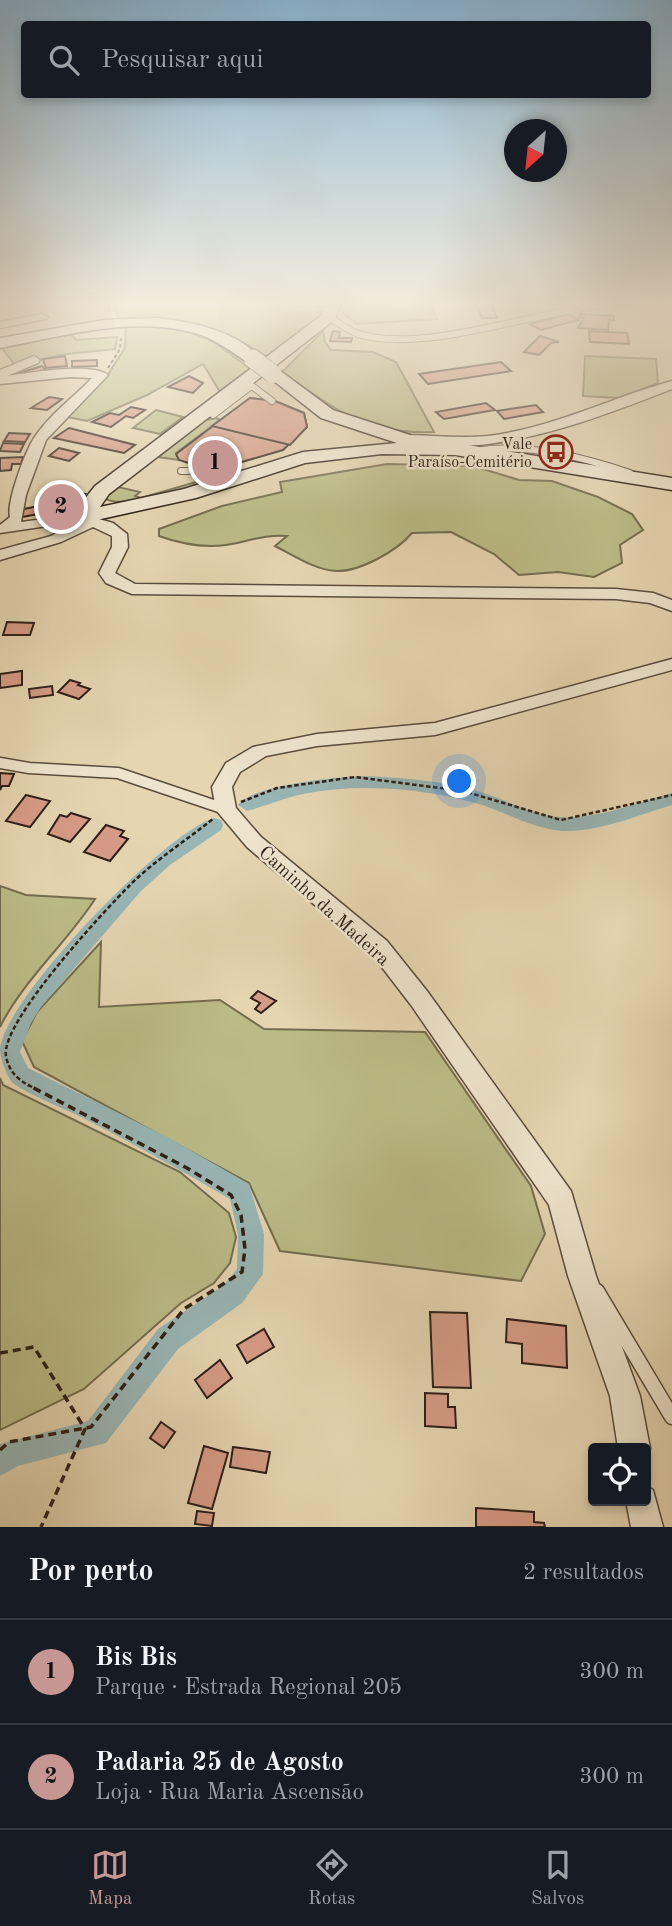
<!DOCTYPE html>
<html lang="pt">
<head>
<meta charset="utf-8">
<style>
  body { margin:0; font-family:"Old Standard TT",serif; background:#20242c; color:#f1f3f6 }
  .controls { position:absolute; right:21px; bottom:21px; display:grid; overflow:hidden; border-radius:7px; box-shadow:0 4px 10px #0003 }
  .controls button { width:63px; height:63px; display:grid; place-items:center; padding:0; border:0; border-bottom:2px solid #363941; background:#171b24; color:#f1f3f6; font:35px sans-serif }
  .compass { position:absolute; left:504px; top:119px; width:63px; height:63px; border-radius:50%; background:#171b24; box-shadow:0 4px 10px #0003; rotate:207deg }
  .you { position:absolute; left:460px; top:782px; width:24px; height:24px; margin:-18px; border:5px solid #fff; border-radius:50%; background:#1a73e8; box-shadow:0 0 0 10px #1a73e833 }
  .badge { display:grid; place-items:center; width:46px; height:46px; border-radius:50%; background:#c59692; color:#111; font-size:23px; font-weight:700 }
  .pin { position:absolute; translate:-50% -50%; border:4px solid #fff; box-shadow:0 2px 7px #0006 }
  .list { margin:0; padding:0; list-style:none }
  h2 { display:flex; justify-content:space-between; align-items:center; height:91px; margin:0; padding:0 28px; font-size:30px }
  h2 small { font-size:23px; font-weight:400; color:#9ea1a6 }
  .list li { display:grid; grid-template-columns:46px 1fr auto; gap:21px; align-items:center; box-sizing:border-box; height:105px; padding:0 28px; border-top:2px solid #363941 }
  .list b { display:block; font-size:26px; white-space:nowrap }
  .list p { margin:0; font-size:23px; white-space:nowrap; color:#9ea1a6 }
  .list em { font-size:23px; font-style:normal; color:#9ea1a6 }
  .icon { flex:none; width:38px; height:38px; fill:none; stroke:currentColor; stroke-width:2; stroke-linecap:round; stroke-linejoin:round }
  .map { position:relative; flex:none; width:672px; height:1527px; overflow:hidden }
  .search { position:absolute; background:#171b24; box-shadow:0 4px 10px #0003; left:21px; right:21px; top:21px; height:77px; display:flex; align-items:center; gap:18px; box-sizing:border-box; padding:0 24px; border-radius:7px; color:#9ea1a6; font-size:26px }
  .sheet { height:301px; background:#171b24 }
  nav { display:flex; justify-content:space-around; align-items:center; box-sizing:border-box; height:98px; border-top:2px solid #363941; background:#171b24; font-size:19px; color:#9ea1a6 }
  nav a { display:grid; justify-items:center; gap:4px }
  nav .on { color:#c59692 }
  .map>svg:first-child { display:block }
  .green { fill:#bbbb87; stroke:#746d4e; stroke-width:2 }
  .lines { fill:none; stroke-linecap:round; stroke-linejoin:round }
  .stream { stroke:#6d7a75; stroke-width:2.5 }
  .canal { fill:#98b6b5; fill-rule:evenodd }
  .building { fill:#d69b86; stroke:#2c1f15; stroke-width:2 }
  .lane-far2-casing { stroke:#5a4c3c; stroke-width:8 }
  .lane-far1-casing { stroke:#5a4c3c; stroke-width:13 }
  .lane-casing { stroke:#5a4c3c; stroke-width:17 }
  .street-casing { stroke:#5a4c3c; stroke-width:3 }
  .secondary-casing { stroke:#2c1f15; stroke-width:3 }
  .path-far2 { stroke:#2c1f15; stroke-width:2; stroke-dasharray:3.5 2.5; stroke-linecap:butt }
  .path-far1 { stroke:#2c1f15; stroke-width:2.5; stroke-dasharray:4.5 2.5; stroke-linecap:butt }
  .path { stroke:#2c1f15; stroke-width:3.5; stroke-dasharray:8 5; stroke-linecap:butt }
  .lane-far2 { stroke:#eee4cc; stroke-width:6 }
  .lane-far1 { stroke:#eee4cc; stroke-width:10 }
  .lane { stroke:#eee4cc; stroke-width:14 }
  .street { fill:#eee4cc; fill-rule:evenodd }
  .secondary { fill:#eee4cc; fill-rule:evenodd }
  .secondary-bridge-casing { stroke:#2c1f15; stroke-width:19; stroke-linecap:butt }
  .secondary-bridge { stroke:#eee4cc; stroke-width:18 }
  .labels { text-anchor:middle; stroke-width:5; stroke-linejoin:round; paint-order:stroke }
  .far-poi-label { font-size:16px; fill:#2c1f15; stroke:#eee4cc; text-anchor:end }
  .street-label { font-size:19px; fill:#2c1f15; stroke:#eee4cc }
</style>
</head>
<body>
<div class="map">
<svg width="672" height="1527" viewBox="0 0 672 1527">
  <rect width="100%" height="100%" fill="#e5d5b1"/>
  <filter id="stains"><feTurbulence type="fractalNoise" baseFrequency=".00286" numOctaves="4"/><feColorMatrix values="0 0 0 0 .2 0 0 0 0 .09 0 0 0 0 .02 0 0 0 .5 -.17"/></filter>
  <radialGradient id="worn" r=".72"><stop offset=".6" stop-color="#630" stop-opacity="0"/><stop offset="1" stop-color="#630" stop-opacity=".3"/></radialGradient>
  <g class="green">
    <path d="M 114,302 L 315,302 L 321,317 L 270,359 C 219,323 180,317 119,319 Z"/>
    <path d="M 340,302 L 430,302 L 437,319 L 357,324 L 343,313 Z"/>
    <path d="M 126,325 L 181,329 L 212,341 L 252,370 L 220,392 L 203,364 L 147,395 L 87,421 L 67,417 L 107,376 L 125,348 Z"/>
    <path d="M 323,331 L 325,342 L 331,350 L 373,352 L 396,362 L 434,432 C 365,435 336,410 282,372 Z"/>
    <path d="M 71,334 L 76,340 L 117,337 L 115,349 L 66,354 L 15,365 L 1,347 Z"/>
    <path d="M 585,356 L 656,359 L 658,383 L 619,398 L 583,396 Z"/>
    <path d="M 156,410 L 183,417 L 160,434 L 133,428 Z"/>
    <path d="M 216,418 L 220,420 L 176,453 L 179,460 L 158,457 L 206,420 Z"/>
    <path d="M 387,464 L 473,466 L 519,480 L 552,481 L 598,497 L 632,514 L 643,530 L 620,545 L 622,563 L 594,577 L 558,572 L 519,575 L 494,554 L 451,532 L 412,533 C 398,550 360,572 336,571 C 315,570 293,555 275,546 L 287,536 C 264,534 247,542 226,545 C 203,548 181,544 159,536 L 159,529 L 222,506 L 282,492 L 280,482 Z"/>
    <path d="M 204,477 L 209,481 C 187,487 123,511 104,498 L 118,487 L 140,492 L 135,496 L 141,498 L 203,480 Z"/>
    <path d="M 0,886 L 26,895 L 95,899 C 66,944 24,979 0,1027 Z"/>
    <path d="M 101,942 L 99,1007 L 220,1000 L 264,1029 L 425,1032 L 531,1186 L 545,1234 L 521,1281 L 280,1251 L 249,1183 L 34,1067 L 22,1041 L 37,1012 Z"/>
    <path d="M 0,1078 L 3,1085 L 180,1172 L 229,1213 L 236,1237 L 230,1263 L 214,1283 L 181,1303 L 84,1389 L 0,1430 Z"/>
  </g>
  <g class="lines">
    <path class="stream" d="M 0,307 L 31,302"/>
    <g class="canal">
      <path d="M 361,776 C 402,777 444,781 484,793 C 510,801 534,816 561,817 C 599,819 636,803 672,793 L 672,805 C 637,815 601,832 563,831 C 531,829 503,810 472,802 C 418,788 359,783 303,794 C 284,798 266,806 247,811 L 238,805 C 251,785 337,777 361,776 Z"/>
      <path d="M 214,818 L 221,820 L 223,825 L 221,830 L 170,865 L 141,891 L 41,1007 L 31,1023 L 20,1052 L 28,1068 L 169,1138 L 249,1184 L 264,1234 L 263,1274 L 242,1303 L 178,1349 L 106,1443 L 18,1466 L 0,1476 L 0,1444 L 88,1421 L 158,1329 L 224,1285 L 237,1269 L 238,1234 L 230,1199 C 182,1171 134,1144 85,1119 C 66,1109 28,1095 13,1083 C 7,1077 0,1058 0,1049 C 5,998 164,833 214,818 Z"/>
    </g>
  </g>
  <g class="building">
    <path d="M 475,302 L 490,302 L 497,318 L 482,318 Z"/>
    <path d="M 568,314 L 579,320 L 541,330 L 530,324 Z"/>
    <path d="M 580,314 L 614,316 L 614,320 L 609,319 L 608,330 L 578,328 L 584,318 L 579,317 Z"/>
    <path d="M 333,331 L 340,332 L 339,338 L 352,338 L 351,342 L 330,341 Z"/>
    <path d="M 589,331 L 627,333 L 629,344 L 590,342 Z"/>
    <path d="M 540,336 L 559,342 L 551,343 L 539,355 L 524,352 Z"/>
    <path d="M 65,356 L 67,366 L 46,368 L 43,359 Z"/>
    <path d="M 97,360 L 97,366 L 72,367 L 72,361 Z"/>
    <path d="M 501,362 L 511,371 L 428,384 L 419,374 Z"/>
    <path d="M 42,366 L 46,371 L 25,377 L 16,374 Z"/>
    <path d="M 189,376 L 203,383 L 193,393 L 168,387 Z"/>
    <path d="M 49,397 L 62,399 L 47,410 L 31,408 Z"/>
    <path d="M 250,398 L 275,401 L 304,413 L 307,427 L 283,450 L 221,468 L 207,469 L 179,460 L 176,454 Z"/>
    <path d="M 250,398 L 275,401 L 304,413 L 307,427 L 290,445 L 212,426 Z"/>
    <path d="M 486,403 L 495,410 L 444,419 L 436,412 Z"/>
    <path d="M 536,405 L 543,412 L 504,419 L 497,411 Z"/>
    <path d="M 131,407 L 145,410 L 133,418 L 126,416 L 111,427 L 92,422 L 110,413 L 119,415 Z"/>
    <path d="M 69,428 L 135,445 L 124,453 L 54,438 Z"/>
    <path d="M 9,433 L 30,434 L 25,442 L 4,441 Z"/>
    <path d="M 3,443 L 24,444 L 20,452 L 0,451 Z"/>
    <path d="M 59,448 L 79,453 L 69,461 L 49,456 Z"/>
    <path d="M 23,457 L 21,464 L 12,464 L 11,470 L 0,471 L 0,458 Z"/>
    <path d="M 66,489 L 85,494 L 60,510 L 22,517 L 19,510 L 43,505 Z"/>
    <path d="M 7,622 L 34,623 L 30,635 L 3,635 Z"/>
    <path d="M 22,671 L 22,685 L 0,688 L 0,674 Z"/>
    <path d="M 70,680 L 80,683 L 78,685 L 90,689 L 79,699 L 58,692 Z"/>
    <path d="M 52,686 L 53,695 L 30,698 L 29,689 Z"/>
    <path d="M 0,773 L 14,774 L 9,786 L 2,786 L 0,790 Z"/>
    <path d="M 26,795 L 50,801 L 30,827 L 6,821 Z"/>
    <path d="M 71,813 L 90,819 L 70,842 L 48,834 L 60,815 L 67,817 Z"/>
    <path d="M 106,825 L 124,831 L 120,836 L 128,839 L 110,861 L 84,852 Z"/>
    <path d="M 258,991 L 276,1001 L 261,1013 L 255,1009 L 260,1003 L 251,998 Z"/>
    <path d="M 430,1312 L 467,1313 L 471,1388 L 433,1387 Z"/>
    <path d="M 507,1319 L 566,1326 L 567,1368 L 522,1363 L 522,1344 L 506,1342 Z"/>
    <path d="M 264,1329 L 274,1347 L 247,1363 L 237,1345 Z"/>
    <path d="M 220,1360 L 232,1378 L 207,1398 L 195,1380 Z"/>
    <path d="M 425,1393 L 448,1394 L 448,1407 L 455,1407 L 456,1428 L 425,1426 Z"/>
    <path d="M 161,1422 L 175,1432 L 164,1448 L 150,1438 Z"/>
    <path d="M 204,1446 L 228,1453 L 212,1509 L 188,1503 Z"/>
    <path d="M 233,1447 L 270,1452 L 266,1473 L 230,1467 Z"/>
    <path d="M 476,1508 L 534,1512 L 534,1522 L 544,1523 L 545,1527 L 476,1527 Z"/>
    <path d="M 197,1511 L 214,1513 L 212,1526 L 195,1524 Z"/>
  </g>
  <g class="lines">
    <defs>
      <g id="lane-far2">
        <path d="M 329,317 C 339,323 351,333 362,335 C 433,354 549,305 628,303"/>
        <path d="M 248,383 L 272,401"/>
        <path d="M 213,415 L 251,386"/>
        <path d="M 480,450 C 531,444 582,457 630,473"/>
        <path d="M 181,471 L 217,471"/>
      </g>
      <path id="lane-far1" d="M 0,763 L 29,768 L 118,773 L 225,809"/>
      <path id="lane" d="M 597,1291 L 672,1417"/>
      <g id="street">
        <path d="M 42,314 L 48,317 L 46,319 L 0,328 L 0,322 Z"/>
        <path d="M 34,356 L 40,360 L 38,363 L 7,376 C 30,373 90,362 108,375 L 46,440 L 26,495 L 21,522 L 97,512 L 99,519 L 113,523 L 127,534 L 128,547 L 115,573 L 135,584 L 616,589 L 653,593 L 672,600 L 672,611 L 650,603 L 616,599 L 132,594 L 106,583 L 99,573 L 112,547 L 112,536 L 93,527 L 61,542 L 0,560 L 0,550 L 51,536 L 81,521 L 0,533 L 0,525 L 10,517 C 6,503 25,452 34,438 C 48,416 74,397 92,378 L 70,377 L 0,384 L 0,370 Z"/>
        <path d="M 672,381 L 672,389 C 613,412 551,436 488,444 C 459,448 430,443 402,443 L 395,439 L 402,435 C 430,435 459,439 488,436 C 553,428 610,398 672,381 Z"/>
        <path d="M 672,659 L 672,670 L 435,735 L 317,746 L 266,756 L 240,772 L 232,787 L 236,808 L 261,837 L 387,941 L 427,991 L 571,1191 L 596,1276 L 640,1396 L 650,1448 L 646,1458 L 646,1448 L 618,1448 L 610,1396 L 568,1276 L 549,1205 L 411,1005 L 371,953 L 247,847 L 216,810 L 212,787 L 226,763 L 253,747 L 317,734 L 435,723 Z"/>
        <path d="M 646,1486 L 653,1490 L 663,1527 L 631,1527 L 626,1501 L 646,1501 Z"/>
      </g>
      <g id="secondary">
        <path d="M 319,302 L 334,302 L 339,309 L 334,320 L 270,370 L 279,370 L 333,410 L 410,435 L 413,439 L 411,443 L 455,443 L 672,478 L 672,490 L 455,455 L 382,454 L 305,463 L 196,498 L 92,521 L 85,519 L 80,505 L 95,486 L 322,315 L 323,309 ZM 265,374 L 321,418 L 397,443 L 303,452 L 184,489 L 100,507 L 109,494 Z"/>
        <path d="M 156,318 C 192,322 236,330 261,359 L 253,364 L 247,362 C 233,353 218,341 201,335 C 137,314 64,336 0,348 L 0,338 L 104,320 Z"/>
      </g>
    </defs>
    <use href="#lane-far2" class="lane-far2-casing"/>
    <use href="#lane-far1" class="lane-far1-casing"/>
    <use href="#lane" class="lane-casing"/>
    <use href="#street" class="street-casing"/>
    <use href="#secondary" class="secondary-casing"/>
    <g class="path-far2">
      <path d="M 107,302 L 109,311"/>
      <path d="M 108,368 L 120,349 L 121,336"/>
    </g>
    <g class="path-far1">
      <path d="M 241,802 L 277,788 L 355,777 L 463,791 L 561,820 L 672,795"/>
      <path d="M 32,1087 C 18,1080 9,1072 6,1056 C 0,1023 104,911 130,885 C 155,860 187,840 214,818"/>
    </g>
    <g class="path">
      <path d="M 0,1353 L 34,1347 L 85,1429 L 41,1527"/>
      <path d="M 0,1450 L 9,1442 L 91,1427 L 184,1309 L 242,1272 L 245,1249 L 241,1215 L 231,1195 L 187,1168 L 28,1085"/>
    </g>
    <use href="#lane-far2" class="lane-far2"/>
    <use href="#lane-far1" class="lane-far1"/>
    <use href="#lane" class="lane"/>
    <use href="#street" class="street"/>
    <use href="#secondary" class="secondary"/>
    <defs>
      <path id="secondary-bridge" d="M 253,359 L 273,374"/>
    </defs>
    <use href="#secondary-bridge" class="secondary-bridge-casing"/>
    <use href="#secondary-bridge" class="secondary-bridge"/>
  </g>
  <linearGradient id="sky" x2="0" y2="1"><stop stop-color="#88b5d4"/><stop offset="0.59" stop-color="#f3ecdc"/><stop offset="1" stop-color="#f3ecdc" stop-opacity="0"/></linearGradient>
  <rect width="672" height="516" fill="url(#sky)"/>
  <defs>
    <symbol id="bus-ring" viewBox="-11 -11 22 22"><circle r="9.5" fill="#eee4cc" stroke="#8f2418" stroke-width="1.5"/><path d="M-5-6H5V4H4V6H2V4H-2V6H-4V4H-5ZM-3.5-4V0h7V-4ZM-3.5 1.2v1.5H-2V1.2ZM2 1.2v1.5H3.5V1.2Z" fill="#8f2418"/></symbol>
  </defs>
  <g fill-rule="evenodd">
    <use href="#bus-ring" x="537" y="433" width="38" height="38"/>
  </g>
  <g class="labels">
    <g class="far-poi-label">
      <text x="532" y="449">Vale<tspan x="532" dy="18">Paraíso-Cemitério</tspan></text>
    </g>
    <g class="street-label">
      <text transform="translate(325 905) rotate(42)" y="7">Caminho da Madeira</text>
    </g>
  </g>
  <rect width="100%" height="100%" filter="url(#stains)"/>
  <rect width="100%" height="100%" fill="url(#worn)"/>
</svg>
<div class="controls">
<button><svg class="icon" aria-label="locate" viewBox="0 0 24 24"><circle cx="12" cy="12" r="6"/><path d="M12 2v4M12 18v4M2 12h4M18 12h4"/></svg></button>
</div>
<svg class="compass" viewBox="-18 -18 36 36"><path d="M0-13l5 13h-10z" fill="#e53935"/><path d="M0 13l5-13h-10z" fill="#9ea1a6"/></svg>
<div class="you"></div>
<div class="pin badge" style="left:215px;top:463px">1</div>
<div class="pin badge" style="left:61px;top:507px">2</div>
<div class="search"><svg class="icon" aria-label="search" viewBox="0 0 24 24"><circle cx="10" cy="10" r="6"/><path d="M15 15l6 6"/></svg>Pesquisar aqui</div>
</div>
<section class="sheet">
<h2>Por perto<small>2 resultados</small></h2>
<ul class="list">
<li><span class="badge">1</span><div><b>Bis Bis</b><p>Parque · Estrada Regional 205</p></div><em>300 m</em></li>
<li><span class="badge">2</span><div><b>Padaria 25 de Agosto</b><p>Loja · Rua Maria Ascensão</p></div><em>300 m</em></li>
</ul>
</section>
<nav>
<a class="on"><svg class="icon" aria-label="map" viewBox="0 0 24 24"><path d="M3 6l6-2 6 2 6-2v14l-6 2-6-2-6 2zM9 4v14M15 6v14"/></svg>Mapa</a>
<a><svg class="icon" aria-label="directions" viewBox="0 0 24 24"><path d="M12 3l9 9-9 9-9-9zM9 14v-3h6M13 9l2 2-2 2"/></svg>Rotas</a>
<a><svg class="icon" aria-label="saved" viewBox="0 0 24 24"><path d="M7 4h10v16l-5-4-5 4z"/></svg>Salvos</a>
</nav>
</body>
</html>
